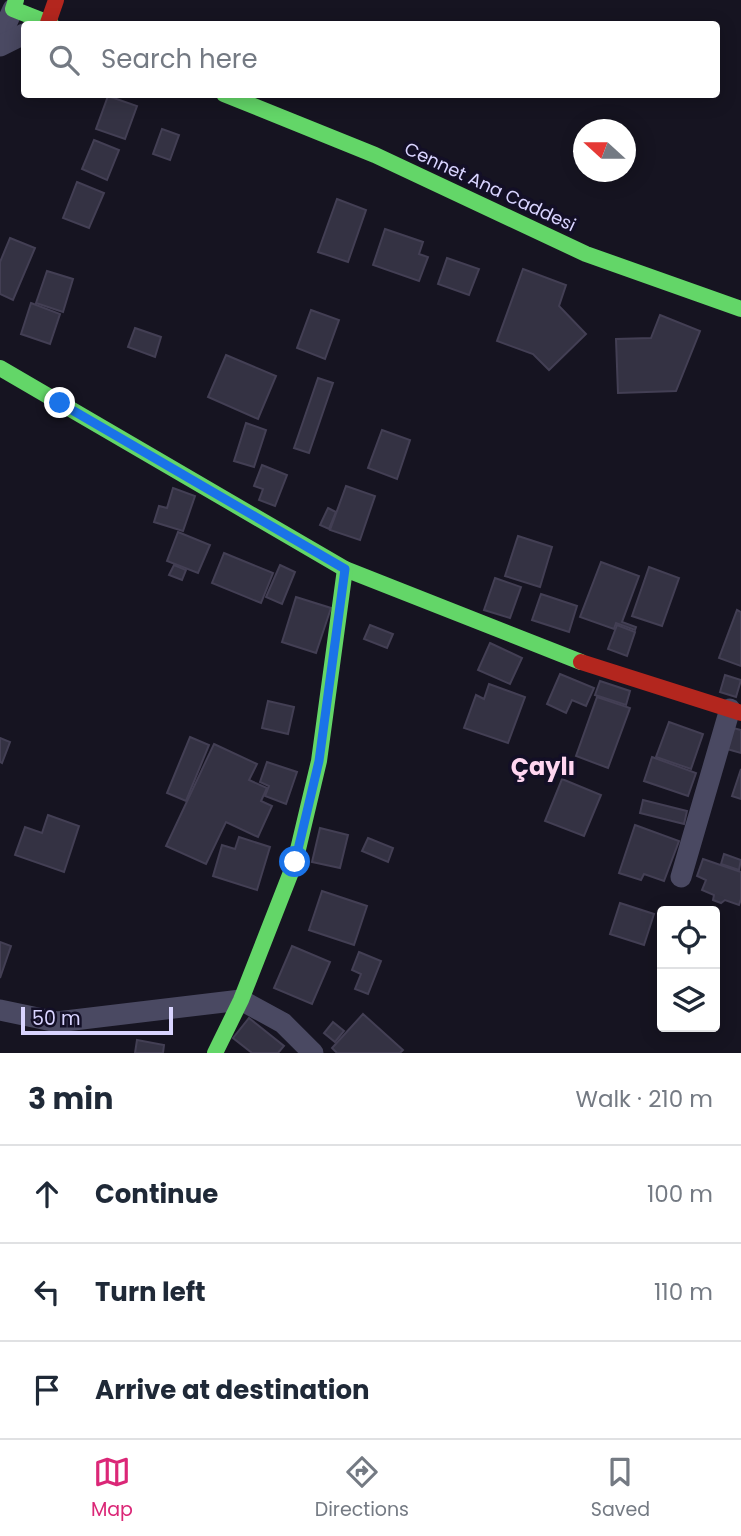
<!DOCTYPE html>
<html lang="en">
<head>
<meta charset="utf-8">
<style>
  body { margin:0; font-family:Poppins,sans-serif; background:#f6f6f7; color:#1f2937 }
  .controls { position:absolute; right:21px; bottom:21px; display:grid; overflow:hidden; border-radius:7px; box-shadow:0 4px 18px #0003 }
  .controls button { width:63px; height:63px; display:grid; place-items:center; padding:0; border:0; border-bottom:2px solid #e0e1e3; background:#fff; color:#1f2937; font:35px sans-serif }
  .compass { position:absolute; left:573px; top:119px; width:63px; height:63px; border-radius:50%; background:#fff; box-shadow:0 4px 18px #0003; rotate:291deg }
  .scale { position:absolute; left:21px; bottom:18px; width:152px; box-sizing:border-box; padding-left:7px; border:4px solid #d9d4ff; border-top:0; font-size:19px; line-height:24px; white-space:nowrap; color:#d9d4ff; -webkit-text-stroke:5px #130f26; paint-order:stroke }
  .stop { position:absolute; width:21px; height:21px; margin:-16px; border:5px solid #1a73e8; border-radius:50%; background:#fff }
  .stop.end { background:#1a73e8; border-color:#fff; box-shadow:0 2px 7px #0008 }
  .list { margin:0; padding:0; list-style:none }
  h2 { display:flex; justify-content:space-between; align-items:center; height:91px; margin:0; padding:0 28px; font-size:30px }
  h2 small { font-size:23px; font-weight:400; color:#747a83 }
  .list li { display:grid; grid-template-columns:46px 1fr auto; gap:21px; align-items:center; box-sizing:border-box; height:98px; padding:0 28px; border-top:2px solid #e0e1e3 }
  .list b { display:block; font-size:26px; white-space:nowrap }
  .list em { font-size:23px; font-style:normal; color:#747a83 }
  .icon { flex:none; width:38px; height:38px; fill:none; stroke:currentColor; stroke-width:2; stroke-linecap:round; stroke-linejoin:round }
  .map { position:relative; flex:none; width:741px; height:1053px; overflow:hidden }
  .search { position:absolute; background:#fff; box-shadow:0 4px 18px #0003; left:21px; right:21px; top:21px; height:77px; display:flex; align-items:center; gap:18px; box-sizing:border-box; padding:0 24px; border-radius:7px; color:#747a83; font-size:26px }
  .sheet { height:385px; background:#fff }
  nav { display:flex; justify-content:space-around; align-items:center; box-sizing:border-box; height:98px; border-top:2px solid #e0e1e3; background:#fff; font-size:19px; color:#747a83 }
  nav a { display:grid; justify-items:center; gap:4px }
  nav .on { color:#db2777 }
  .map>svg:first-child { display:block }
  .building { fill:#343243; stroke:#433f54; stroke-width:2 }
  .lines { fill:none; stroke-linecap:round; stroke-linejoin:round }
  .street { stroke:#4a4962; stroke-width:21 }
  .fast { stroke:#63d668; stroke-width:16 }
  .jam { stroke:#b3261e; stroke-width:16 }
  .route { stroke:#1a73e8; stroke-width:9 }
  .labels { text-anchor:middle; stroke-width:7; stroke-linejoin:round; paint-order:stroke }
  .street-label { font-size:18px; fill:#d9d4ff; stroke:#130f26 }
  .district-label { font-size:24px; font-weight:bold; fill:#ffd6f0; stroke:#130f26 }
</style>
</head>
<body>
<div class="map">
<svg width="741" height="1053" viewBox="0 0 741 1053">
  <rect width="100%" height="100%" fill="#161421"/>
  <g class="building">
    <path d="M 108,96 L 137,106 L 125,139 L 96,129 Z"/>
    <path d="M 162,129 L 179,135 L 170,160 L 153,154 Z"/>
    <path d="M 94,140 L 119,150 L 107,180 L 82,169 Z"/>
    <path d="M 77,182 L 104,193 L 89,228 L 63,218 Z"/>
    <path d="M 337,199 L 366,210 L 348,262 L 318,252 Z"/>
    <path d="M 385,229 L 423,242 L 419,254 L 428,257 L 419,281 L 373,265 Z"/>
    <path d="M 10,238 L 35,248 L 13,300 L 0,294 L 0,262 Z"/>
    <path d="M 447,258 L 479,269 L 469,295 L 438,284 Z"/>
    <path d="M 523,269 L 566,285 L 559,306 L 586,334 L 549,370 L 533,354 L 497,341 Z"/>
    <path d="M 47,271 L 73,279 L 63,312 L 36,303 Z"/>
    <path d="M 31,303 L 60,314 L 50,344 L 21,334 Z"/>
    <path d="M 311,310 L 339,320 L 325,359 L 297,348 Z"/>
    <path d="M 660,315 L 700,331 L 676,391 L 618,393 L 616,339 L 651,338 Z"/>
    <path d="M 135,328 L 161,337 L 155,357 L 128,347 Z"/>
    <path d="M 226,355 L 276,376 L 258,419 L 208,397 Z"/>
    <path d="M 318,378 L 333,383 L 309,453 L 294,448 Z"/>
    <path d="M 246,423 L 266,430 L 254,467 L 234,461 Z"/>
    <path d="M 382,430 L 410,440 L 397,479 L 368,468 Z"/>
    <path d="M 262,465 L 287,475 L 275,506 L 259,500 L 263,489 L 254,486 Z"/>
    <path d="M 346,486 L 375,496 L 360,540 L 330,530 Z"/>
    <path d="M 173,488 L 195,496 L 183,531 L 154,522 L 159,506 L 167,508 Z"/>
    <path d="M 328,508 L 336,512 L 329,529 L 320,525 Z"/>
    <path d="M 178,532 L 210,545 L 198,573 L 167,561 Z"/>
    <path d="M 518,536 L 552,547 L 540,587 L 505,576 Z"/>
    <path d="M 224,553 L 273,573 L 261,603 L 212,583 Z"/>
    <path d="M 601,562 L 639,576 L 622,622 L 636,627 L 635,630 L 616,623 L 614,629 L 580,617 Z"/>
    <path d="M 174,565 L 186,570 L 182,580 L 169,575 Z"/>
    <path d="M 280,565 L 295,572 L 282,604 L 266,597 Z"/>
    <path d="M 649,567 L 679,578 L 662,626 L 632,616 Z"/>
    <path d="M 495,578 L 521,587 L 510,618 L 484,610 Z"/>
    <path d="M 541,594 L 577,606 L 569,632 L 532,620 Z"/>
    <path d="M 296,597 L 331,608 L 316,653 L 282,642 Z"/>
    <path d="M 737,610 L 741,612 L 741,666 L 719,658 Z"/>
    <path d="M 370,625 L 393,634 L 387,648 L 364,639 Z"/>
    <path d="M 617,625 L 635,632 L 627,656 L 608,649 Z"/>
    <path d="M 490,643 L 522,658 L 510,684 L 478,670 Z"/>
    <path d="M 560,674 L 594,688 L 586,706 L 572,700 L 566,713 L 547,704 Z"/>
    <path d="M 725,675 L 741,680 L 736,697 L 720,692 Z"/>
    <path d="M 600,681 L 630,691 L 626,705 L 595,695 Z"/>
    <path d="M 489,684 L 525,697 L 508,743 L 464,728 L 476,695 L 484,699 Z"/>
    <path d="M 597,697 L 630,708 L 608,768 L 576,756 Z"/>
    <path d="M 268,701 L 294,707 L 288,734 L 262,728 Z"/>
    <path d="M 669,722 L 703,734 L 691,769 L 656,757 Z"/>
    <path d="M 733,728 L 741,730 L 741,753 L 727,749 Z"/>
    <path d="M 190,737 L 209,745 L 186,801 L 167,793 Z"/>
    <path d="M 0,738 L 10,742 L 2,763 L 0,762 Z"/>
    <path d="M 214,744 L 257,764 L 249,780 L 267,788 L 261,801 L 272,806 L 258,837 L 226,822 L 206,864 L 166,846 Z"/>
    <path d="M 652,757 L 696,773 L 688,796 L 644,781 Z"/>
    <path d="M 267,762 L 297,772 L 286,804 L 265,796 L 269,786 L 260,782 Z"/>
    <path d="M 741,769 L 741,799 L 732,796 Z"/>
    <path d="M 562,779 L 601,795 L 584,836 L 545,821 Z"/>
    <path d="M 643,800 L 687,811 L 684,824 L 640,813 Z"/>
    <path d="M 48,815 L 79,826 L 64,872 L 15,855 L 25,827 L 42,833 Z"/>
    <path d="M 635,825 L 679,841 L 664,881 L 644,874 L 641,880 L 619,873 Z"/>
    <path d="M 320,828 L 348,835 L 340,868 L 312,862 Z"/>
    <path d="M 239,837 L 270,847 L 257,890 L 213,876 L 222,845 L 235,849 Z"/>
    <path d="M 368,838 L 393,848 L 388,862 L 362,851 Z"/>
    <path d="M 724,854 L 741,860 L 739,870 L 721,864 Z"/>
    <path d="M 703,859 L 741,872 L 741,899 L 739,905 L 725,900 L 721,903 L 713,900 L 714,895 L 702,890 L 706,880 L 697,876 Z"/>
    <path d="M 322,891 L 367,906 L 354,945 L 309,930 Z"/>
    <path d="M 620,903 L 654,914 L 644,945 L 610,934 Z"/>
    <path d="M 0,942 L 11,946 L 0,978 Z"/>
    <path d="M 292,946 L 330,962 L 312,1004 L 274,988 Z"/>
    <path d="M 359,952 L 381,961 L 368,994 L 355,989 L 361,974 L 352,970 Z"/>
    <path d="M 363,1014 L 403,1050 L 400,1053 L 337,1053 L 332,1048 Z"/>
    <path d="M 249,1018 L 284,1046 L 278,1053 L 252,1053 L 233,1038 Z"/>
    <path d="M 333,1022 L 344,1031 L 335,1042 L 324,1033 Z"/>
    <path d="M 137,1040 L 164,1045 L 163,1053 L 135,1053 Z"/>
  </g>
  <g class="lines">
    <g class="street">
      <path d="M 0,38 L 13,9"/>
      <path d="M 0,46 L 24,34"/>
      <path d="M 681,877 L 730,709"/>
      <path d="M 0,1010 L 57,1022 L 241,1000 L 283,1023 L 313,1053"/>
    </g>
    <g class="fast">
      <path d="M 16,0 L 13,9 L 51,24"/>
      <path d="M 224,94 L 375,155 L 586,254 L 741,309"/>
      <path d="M 0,368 L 345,569 L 581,662"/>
      <path d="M 215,1053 L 241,1000 L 295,862 L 319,761 L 345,569"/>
    </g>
    <g class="jam">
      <path d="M 48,23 L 56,0"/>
      <path d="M 581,662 L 741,713"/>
    </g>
  </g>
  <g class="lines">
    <path class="route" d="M 60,403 L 345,569 L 319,761 L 295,862"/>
  </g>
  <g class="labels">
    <g class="street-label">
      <text transform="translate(490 187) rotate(25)" y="6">Cennet Ana Caddesi</text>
    </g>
    <g class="district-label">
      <text x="543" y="775">Çaylı</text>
    </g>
  </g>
</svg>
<div class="controls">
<button><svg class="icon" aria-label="locate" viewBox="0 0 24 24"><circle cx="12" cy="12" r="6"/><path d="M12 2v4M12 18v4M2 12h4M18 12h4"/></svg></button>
<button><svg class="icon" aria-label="layers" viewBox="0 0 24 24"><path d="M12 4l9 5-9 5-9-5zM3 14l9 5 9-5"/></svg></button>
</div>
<svg class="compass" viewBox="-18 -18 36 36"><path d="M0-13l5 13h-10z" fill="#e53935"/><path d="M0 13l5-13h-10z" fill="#747a83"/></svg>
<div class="scale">50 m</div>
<div class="stop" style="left:295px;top:862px"></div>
<div class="stop end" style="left:60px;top:403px"></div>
<div class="search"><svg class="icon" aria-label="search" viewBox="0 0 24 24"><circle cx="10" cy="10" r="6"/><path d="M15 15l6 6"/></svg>Search here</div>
</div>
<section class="sheet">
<h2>3 min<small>Walk · 210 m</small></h2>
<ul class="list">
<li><svg class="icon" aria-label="ahead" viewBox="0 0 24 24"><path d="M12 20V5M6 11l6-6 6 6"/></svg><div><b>Continue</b></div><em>100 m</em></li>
<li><svg class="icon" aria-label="left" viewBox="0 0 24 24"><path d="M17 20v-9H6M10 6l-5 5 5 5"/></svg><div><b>Turn left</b></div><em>110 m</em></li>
<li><svg class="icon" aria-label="arrive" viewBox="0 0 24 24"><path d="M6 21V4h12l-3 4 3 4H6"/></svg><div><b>Arrive at destination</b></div></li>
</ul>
</section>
<nav>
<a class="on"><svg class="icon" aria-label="map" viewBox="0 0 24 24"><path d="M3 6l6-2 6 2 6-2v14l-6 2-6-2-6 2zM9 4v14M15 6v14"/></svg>Map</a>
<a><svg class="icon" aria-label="directions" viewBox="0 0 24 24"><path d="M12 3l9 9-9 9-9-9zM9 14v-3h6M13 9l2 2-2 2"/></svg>Directions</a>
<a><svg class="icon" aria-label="saved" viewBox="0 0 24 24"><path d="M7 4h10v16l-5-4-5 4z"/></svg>Saved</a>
</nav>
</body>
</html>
